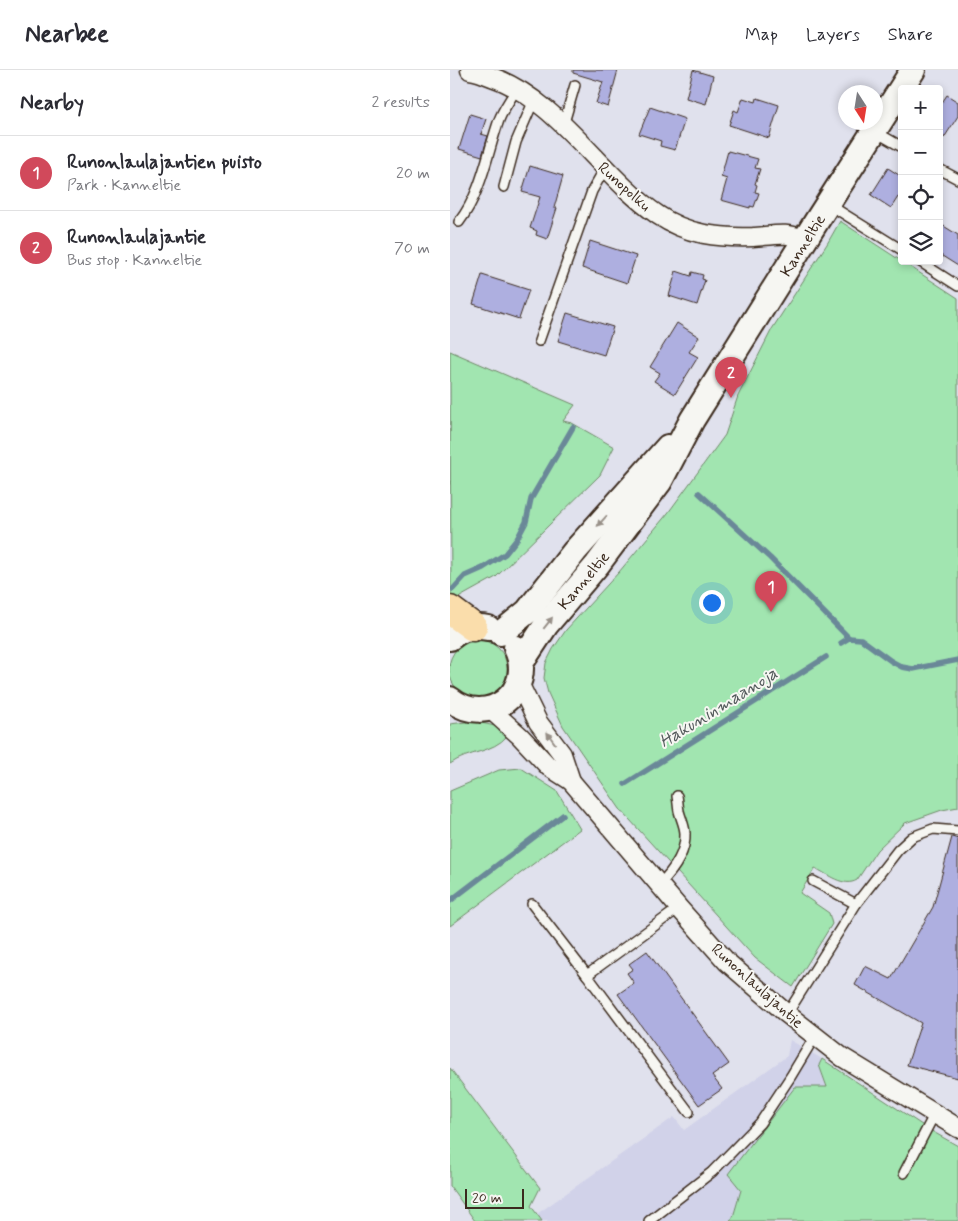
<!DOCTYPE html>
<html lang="en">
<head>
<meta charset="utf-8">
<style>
  body { margin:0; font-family:Mynerve,sans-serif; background:#f7f7f7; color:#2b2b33 }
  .controls { position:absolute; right:15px; top:15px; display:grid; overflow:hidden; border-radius:5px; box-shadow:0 2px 8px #0003 }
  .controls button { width:45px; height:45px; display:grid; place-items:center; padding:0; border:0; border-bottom:1px solid #e1e1e2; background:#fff; color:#2b2b33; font:25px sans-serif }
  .compass { position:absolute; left:388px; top:15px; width:45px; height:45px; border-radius:50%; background:#fff; box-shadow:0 2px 8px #0003; rotate:168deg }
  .scale { position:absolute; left:15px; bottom:12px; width:59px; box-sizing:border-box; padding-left:5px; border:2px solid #3b2a1e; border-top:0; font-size:14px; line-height:18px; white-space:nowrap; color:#3b2a1e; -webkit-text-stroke:4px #f6f6f2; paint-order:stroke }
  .you { position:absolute; left:261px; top:532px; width:18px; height:18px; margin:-12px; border:4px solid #fff; border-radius:50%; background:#1a73e8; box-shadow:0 0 0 8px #1a73e833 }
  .badge { display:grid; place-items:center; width:32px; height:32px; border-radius:50%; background:#d1495b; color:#fff; font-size:16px; font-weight:700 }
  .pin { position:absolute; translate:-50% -41px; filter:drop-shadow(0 1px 2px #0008) }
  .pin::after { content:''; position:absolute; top:26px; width:18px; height:15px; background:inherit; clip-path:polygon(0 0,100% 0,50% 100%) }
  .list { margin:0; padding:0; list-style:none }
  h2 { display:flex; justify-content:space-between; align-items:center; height:65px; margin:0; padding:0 20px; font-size:21px }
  h2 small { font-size:16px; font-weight:400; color:#7c7c81 }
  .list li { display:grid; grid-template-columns:32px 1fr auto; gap:15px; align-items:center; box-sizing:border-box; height:75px; padding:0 20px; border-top:1px solid #e1e1e2 }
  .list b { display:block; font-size:19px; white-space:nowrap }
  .list p { margin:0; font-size:16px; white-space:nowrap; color:#7c7c81 }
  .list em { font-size:16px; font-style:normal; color:#7c7c81 }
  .icon { flex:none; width:28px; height:28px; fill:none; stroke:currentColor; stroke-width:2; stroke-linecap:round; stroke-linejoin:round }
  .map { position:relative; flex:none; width:508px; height:1151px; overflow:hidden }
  header { display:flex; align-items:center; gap:30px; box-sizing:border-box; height:70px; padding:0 25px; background:#fff; border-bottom:1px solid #e1e1e2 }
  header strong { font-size:24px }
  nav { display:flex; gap:28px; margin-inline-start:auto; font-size:18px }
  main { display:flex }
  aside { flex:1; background:#fff }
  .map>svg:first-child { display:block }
  .built { fill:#d1d2e9 }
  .green { fill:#a1e5b0; stroke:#6e8867 }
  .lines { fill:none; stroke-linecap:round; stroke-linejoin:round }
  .stream { stroke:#6a8898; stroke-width:5.5 }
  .building { fill:#aeafe0; stroke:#3b2a1e }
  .service-casing { stroke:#3b2a1e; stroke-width:12 }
  .minor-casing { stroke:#3b2a1e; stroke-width:21 }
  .secondary-casing { stroke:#3b2a1e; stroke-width:28 }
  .trunk-casing { stroke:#3b2a1e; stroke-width:31 }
  .service { stroke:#f6f6f2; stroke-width:9 }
  .minor { stroke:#f6f6f2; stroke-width:18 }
  .secondary { stroke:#f6f6f2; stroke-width:24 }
  .trunk { stroke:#faddab; stroke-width:28 }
  .oneway { fill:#989088 }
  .labels { text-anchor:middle; stroke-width:4; stroke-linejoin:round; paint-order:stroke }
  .street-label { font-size:16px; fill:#3b2a1e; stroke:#f6f6f2 }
  .water-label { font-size:18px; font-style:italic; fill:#53595b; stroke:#f6f6f2 }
</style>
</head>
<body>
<header>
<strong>Nearbee</strong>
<nav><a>Map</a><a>Layers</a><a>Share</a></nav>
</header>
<main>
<aside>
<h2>Nearby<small>2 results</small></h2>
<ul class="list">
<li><span class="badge">1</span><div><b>Runonlaulajantien puisto</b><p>Park · Kanneltie</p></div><em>20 m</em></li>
<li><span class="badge">2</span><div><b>Runonlaulajantie</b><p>Bus stop · Kanneltie</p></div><em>70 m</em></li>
</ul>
</aside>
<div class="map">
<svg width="508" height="1151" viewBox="0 0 508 1151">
  <rect width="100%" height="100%" fill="#e0e1ed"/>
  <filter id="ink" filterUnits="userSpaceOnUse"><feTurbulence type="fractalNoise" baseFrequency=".02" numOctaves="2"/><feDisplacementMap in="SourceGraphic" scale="10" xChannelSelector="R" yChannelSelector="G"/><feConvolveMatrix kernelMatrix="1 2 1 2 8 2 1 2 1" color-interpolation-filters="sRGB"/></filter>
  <g filter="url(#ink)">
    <path class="built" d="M 340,970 L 372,989 L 369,995 L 377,1017 L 291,1120 L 283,1147 L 280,1151 L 92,1151 L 87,1144 L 224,1047 L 234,1060 L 337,986 Z"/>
    <g class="green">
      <path d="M 390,151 L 508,228 L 508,737 L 492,740 L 455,753 L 427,780 L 407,810 C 394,818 377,804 365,798 L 350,823 L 379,843 L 382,854 L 343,917 L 305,888 L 170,739 L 113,656 L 98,623 L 94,608 L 96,593 L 103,579 L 116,560 L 169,502 L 218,443 L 275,365 L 288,326 L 322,259 L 377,174 Z"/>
      <path d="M 0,281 L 125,335 L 113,351 L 122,353 L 164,377 L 150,405 L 46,507 L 1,532 Z"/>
      <circle cx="28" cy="599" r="29"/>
      <path d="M 23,651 L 45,656 L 57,666 C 43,683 18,681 0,694 L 0,654 Z"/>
      <path d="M 71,698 L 107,721 L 130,759 L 0,856 L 0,721 L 49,700 Z"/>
      <path d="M 372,989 L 478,1059 L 508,1076 L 508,1151 L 280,1151 L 283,1147 L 291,1120 L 278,1104 L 345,1017 L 377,1017 L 369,995 Z"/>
      <path d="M 0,998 L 90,1118 L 81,1136 L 92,1151 L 25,1151 L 0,1116 Z"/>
    </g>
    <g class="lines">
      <g class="stream">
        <path d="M 249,423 L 320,488 L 399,568"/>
        <path d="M 3,519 L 15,506 L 33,498 L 55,484 L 67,469 L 76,452 L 81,429 L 123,357"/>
        <path d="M 391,573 L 399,568 L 411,569 L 441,591 L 452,597 L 463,599 L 508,590"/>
        <path d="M 175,714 L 376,587"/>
        <path d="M 0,831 L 113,745"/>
      </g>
    </g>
    <g class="building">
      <path d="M 123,0 L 168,0 L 158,37 L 146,33 L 153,12 L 123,3 Z"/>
      <path d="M 243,0 L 263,6 L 256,34 L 236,28 Z"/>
      <path d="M 497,25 L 508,32 L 508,46 L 494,68 L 489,64 L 489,37 Z"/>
      <path d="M 293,28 L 306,32 L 307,28 L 329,35 L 319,68 L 279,55 L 284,40 L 288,42 Z"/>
      <path d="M 200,37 L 235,49 L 225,80 L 210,76 L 211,71 L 189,64 Z"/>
      <path d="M 20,44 L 36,49 L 31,64 L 38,66 L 32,86 L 9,79 Z"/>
      <path d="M 278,81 L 308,89 L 305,98 L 310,99 L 305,114 L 307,115 L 305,122 L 309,123 L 304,137 L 300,136 L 300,138 L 271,130 L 277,109 L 271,107 Z"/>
      <path d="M 80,96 L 113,106 L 104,138 L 107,138 L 97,169 L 86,165 L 87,161 L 80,158 L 90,127 L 72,122 Z"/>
      <path d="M 438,98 L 452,107 L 452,129 L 448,127 L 441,138 L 421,125 Z"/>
      <path d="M 492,155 L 508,165 L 508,196 L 489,184 L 489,159 Z"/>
      <path d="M 140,171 L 186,186 L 177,213 L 132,198 Z"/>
      <path d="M 226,201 L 241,206 L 242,202 L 253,205 L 252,209 L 255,210 L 247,235 L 219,226 Z"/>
      <path d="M 32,205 L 79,220 L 69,249 L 23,234 Z"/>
      <path d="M 117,243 L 163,257 L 154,285 L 108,271 Z"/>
      <path d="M 227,253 L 249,267 L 239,282 L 248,287 L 225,324 L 204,311 L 210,303 L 200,297 Z"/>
      <path d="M 502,767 L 508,769 L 508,1008 L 457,995 L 471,953 L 405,915 L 415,896 L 441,909 L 483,837 Z"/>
      <path d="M 197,881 L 279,994 L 262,1006 L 272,1019 L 249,1035 L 168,924 L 184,913 L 177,903 L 183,899 L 179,894 Z"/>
    </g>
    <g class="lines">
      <defs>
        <g id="service">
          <path d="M 113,56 L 125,15"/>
          <path d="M 424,61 L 452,77"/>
          <path d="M 489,99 L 508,109"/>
          <path d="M 54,117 L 66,72 L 84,30"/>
          <path d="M 378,134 L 452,180"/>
          <path d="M 9,152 C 32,122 37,84 49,50 C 53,39 61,29 66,19"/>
          <path d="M 469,191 L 508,216"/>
          <path d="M 89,271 L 142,121 L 155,98"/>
          <path d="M 363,811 L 406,834"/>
          <path d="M 209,815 C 223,801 236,784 235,764 C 235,756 231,749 229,741 C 228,736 228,731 227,726"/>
          <path d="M 82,834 L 137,905"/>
          <path d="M 229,838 L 137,905 L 239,1042"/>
          <path d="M 337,944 L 406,834 L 448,780 L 462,767 L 483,759 L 508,761"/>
          <path d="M 454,1103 L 484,1045"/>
          <path d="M 199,1151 L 262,1102 L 310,1053 L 341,1006 L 365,966"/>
        </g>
        <g id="minor">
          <path d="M 20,0 C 27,1 35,4 42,7 C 108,30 151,106 208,145 C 237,165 269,168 303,167 C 321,166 338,161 355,170"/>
          <path d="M 69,613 L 88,652 L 112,684 L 121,711"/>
          <path d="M 40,639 L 70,666 L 99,697 L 121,711 L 229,838 L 277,892 L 337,944 L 392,987 L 508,1058"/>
        </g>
        <g id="secondary">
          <path d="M 51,563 L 78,541 L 125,481 L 218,377"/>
          <path d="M 0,568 C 10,559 24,555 38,558"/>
          <path d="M 71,593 L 96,555 L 147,495 L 210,411 L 242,350 L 366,152 L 463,0"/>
          <path d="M 0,629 C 37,659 87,622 66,578"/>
        </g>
        <path id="trunk" d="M 0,540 L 23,557"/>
      </defs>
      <use href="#service" class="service-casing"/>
      <use href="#minor" class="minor-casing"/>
      <use href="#secondary" class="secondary-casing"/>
      <use href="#trunk" class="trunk-casing"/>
      <use href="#service" class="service"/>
      <use href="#minor" class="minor"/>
      <use href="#secondary" class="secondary"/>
      <use href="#trunk" class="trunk"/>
    </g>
    <defs><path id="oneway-solid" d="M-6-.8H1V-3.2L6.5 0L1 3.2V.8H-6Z" transform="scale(1.25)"/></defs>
    <g class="oneway">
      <use href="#oneway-solid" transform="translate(152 451) rotate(132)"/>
      <use href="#oneway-solid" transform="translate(98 553) rotate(-52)"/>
      <use href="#oneway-solid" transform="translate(101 668) rotate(-126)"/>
    </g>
  </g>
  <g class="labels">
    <g class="street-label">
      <text transform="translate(175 116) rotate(42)" y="6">Runopolku</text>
      <text transform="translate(352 175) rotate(-58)" y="6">Kanneltie</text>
      <text transform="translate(133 510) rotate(-50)" y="6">Kanneltie</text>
      <text transform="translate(308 915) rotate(42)" y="6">Runonlaulajantie</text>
    </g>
    <g class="water-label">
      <text transform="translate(268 637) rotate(-32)" y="6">Hakuninmaanoja</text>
    </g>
  </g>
</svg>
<div class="controls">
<button>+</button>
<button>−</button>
<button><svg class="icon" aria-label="locate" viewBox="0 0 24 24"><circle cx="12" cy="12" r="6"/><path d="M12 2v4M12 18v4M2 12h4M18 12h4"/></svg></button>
<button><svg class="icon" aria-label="layers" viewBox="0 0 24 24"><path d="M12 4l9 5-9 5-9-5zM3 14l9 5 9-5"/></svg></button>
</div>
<svg class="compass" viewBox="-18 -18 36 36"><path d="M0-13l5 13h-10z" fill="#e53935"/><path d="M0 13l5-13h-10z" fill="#7c7c81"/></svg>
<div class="scale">20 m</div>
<div class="you"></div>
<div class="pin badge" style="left:321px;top:542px">1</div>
<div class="pin badge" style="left:281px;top:328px">2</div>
</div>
</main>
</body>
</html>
